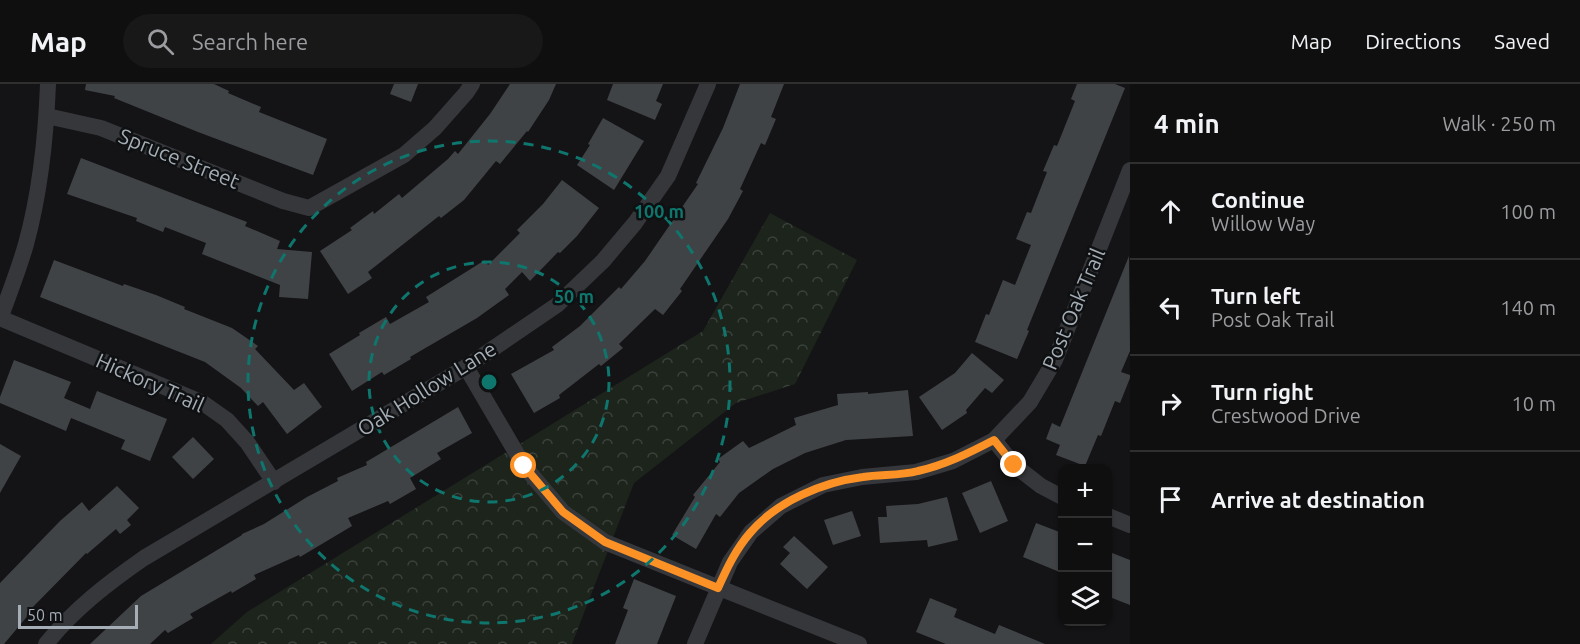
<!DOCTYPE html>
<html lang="en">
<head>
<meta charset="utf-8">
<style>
  body { margin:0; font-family:Ubuntu,sans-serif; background:#181819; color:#f1f3f6 }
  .controls { position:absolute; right:18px; bottom:18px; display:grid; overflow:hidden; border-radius:12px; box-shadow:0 2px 4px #0004 }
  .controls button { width:54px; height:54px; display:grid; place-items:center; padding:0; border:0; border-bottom:2px solid #2f2f30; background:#0f0f10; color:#f1f3f6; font:30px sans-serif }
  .scale { position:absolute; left:18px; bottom:15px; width:120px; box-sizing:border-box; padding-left:6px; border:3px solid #a5aeb7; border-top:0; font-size:16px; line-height:21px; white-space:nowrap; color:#a5aeb7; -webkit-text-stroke:4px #0f1011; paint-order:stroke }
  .stop { position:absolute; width:18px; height:18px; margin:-14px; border:4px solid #fc9126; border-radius:50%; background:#fff }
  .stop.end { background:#fc9126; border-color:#fff; box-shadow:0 2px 6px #0008 }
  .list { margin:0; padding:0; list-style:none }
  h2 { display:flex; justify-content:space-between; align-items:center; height:78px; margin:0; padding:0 24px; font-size:26px }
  h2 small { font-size:20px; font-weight:400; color:#9b9c9f }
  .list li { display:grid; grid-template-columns:39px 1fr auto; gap:18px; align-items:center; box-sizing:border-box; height:96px; padding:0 24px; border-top:2px solid #2f2f30 }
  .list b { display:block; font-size:22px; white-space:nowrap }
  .list p { margin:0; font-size:20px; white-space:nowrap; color:#9b9c9f }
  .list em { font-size:20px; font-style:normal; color:#9b9c9f }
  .icon { flex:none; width:33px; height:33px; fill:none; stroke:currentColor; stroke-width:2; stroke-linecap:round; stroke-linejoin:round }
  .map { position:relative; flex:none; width:1130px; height:560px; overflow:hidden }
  header { display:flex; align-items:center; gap:36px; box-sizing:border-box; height:84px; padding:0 30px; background:#0f0f10; border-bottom:2px solid #2f2f30 }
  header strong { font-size:28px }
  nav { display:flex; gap:33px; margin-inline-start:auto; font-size:21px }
  .search { width:420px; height:54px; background:#181819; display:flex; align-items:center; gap:15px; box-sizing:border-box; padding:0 21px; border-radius:33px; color:#9b9c9f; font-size:22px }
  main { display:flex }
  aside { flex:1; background:#0f0f10 }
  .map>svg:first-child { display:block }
  .forest { fill:url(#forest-crowns) }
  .building { fill:#404346 }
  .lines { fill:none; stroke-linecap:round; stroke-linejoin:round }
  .minor { stroke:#35373b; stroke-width:16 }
  .route { stroke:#fc9126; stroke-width:8 }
  .ring { fill:none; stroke:#0f766e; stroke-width:3; stroke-dasharray:10 8 }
  .labels { text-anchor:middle; stroke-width:5; stroke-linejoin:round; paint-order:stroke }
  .street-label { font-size:21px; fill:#a5aeb7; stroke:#0f1011 }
  .centre { fill:#0f766e; stroke:#0f1011; stroke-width:3 }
  .ring-label { font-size:18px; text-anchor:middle; font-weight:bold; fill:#0f766e; stroke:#0f1011; stroke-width:5; stroke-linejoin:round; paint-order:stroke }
</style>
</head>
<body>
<header>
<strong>Map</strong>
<div class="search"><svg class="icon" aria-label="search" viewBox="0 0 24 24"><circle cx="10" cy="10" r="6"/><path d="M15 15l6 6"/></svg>Search here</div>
<nav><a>Map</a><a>Directions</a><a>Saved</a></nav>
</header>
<main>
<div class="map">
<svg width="1130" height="560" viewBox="0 0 1130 560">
  <defs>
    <pattern id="forest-crowns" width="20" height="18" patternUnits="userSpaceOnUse" patternTransform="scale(1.5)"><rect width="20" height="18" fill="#1c241c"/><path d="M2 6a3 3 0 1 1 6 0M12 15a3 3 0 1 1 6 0" fill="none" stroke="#3a413b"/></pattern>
  </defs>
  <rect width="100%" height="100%" fill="#141416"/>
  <path class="forest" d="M 770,129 L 857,176 L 795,300 L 736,319 L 634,399 L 572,560 L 211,560 L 247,528 L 703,247 Z"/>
  <g class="building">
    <path d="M 86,0 L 214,0 L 229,7 L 228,9 L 261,23 L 259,28 L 327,55 L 313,91 L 198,48 L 114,14 L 115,12 L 85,6 Z"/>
    <path d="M 394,0 L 418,0 L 411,18 L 390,10 Z"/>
    <path d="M 510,0 L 556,0 L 549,16 L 528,48 L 527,47 L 500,80 L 496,77 L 464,116 L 441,134 L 439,132 L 368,188 L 372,194 L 348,210 L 320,167 L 352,146 L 350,144 L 373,127 L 374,130 L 399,110 L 402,114 L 448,75 L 455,67 L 458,70 L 490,30 Z"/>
    <path d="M 613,0 L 663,0 L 656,17 L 662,20 L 655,36 L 607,16 Z"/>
    <path d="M 740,0 L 784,0 L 771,33 L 776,35 L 765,61 L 761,59 L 740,105 L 743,107 L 728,135 L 680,205 L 682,207 L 663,231 L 655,225 L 619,260 L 623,264 L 601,282 L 599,280 L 559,311 L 560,314 L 534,329 L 511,290 L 554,266 L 552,263 L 580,242 L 619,203 L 621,205 L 645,177 L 698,100 L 696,99 L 723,44 Z"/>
    <path d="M 1077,0 L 1115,0 L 1125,4 L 1027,246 L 1029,247 L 1017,275 L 975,258 L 986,230 L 989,231 L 1003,196 L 1015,201 L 1031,161 L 1016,155 L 1027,128 L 1031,129 L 1047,88 L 1043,87 L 1054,61 L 1057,62 L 1075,17 L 1071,15 Z"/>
    <path d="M 603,34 L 644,57 L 614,106 L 577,81 L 590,61 L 588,60 Z"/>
    <path d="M 81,74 L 247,138 L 245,142 L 280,157 L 277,165 L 312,168 L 308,215 L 279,213 L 280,201 L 202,170 L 206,159 L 165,143 L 163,148 L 136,137 L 137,134 L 67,110 Z"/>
    <path d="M 562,96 L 599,124 L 577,152 L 560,169 L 558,168 L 530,197 L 522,188 L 505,205 L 509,211 L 477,234 L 410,273 L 411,275 L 384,291 L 382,288 L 352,307 L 329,270 L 360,251 L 359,249 L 386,233 L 390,240 L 429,218 L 426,213 L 485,176 L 488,181 L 520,149 L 517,146 L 543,120 Z"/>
    <path d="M 1129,172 L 1130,267 L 1121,288 L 1130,291 L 1130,294 L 1120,319 L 1115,317 L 1101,352 L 1098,351 L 1085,382 L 1056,371 L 1060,361 L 1046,355 L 1052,339 L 1060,343 Z"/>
    <path d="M 54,176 L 123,202 L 124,200 L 156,211 L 185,223 L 184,225 L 232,244 L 258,262 L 255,265 L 294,306 L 304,299 L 322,323 L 287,350 L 263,318 L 258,322 L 241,304 L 205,278 L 40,213 Z"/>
    <path d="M 972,269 L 1004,296 L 992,309 L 985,304 L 966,326 L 967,329 L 942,346 L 919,313 L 955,289 Z"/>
    <path d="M 14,276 L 71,298 L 64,314 L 90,325 L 97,307 L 167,335 L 150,377 L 121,365 L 125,356 L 71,334 L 66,347 L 0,319 L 0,313 Z"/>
    <path d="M 908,306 L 913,352 L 846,356 L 805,369 L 773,385 L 739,409 L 720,433 L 716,430 L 696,465 L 672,451 L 695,413 L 693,411 L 720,378 L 718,375 L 743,357 L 749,364 L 796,341 L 794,334 L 838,321 L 837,310 L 868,308 L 868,310 Z"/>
    <path d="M 458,323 L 472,349 L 437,369 L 441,375 L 410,394 L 416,405 L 390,420 L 388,417 L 348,434 L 352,442 L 300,473 L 299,471 L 254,491 L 256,495 L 232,509 L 231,507 L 190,530 L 193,534 L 168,549 L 165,546 L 150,560 L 90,560 L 141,512 L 242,451 L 242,450 L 264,440 L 307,413 L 338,397 L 337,394 L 367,381 L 366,378 Z"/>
    <path d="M 193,353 L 214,375 L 193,395 L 172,373 Z"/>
    <path d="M 0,360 L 21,372 L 0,409 Z"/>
    <path d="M 991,397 L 1008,437 L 980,449 L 962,409 Z"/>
    <path d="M 117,402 L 139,424 L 127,436 L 131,441 L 120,450 L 116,445 L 87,470 L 86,469 L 28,528 L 30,529 L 4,560 L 0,560 L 0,499 L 60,437 L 82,418 L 89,427 Z"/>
    <path d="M 947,413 L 958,456 L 928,463 L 927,456 L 880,459 L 878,433 L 887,433 L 886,422 L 918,420 Z"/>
    <path d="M 852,427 L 861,452 L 833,461 L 824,436 Z"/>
    <path d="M 1036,439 L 1062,449 L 1062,489 L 1023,473 Z"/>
    <path d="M 794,452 L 828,483 L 807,505 L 780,480 L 790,469 L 783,463 Z"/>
    <path d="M 1107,467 L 1130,476 L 1130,521 L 1107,512 Z"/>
    <path d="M 634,495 L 676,512 L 657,560 L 615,560 L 628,526 L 623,524 Z"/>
    <path d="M 930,514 L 957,525 L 954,533 L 995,550 L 999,541 L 1045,560 L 946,560 L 916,548 Z"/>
  </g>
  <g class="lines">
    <g class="minor">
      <path d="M 47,32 L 101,44 L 283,117 L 309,124 L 404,71 L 435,44 L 466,9 L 472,0"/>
      <path d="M 0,234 L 203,319 L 227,336 L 247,358 L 274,398"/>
      <path d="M 0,235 C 9,210 19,185 26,160 C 40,109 46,53 48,0"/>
      <path d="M 466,283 L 524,382 L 563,428 L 605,458 L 859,560"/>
      <path d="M 994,356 L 1014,381 L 1041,402 L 1062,413"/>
      <path d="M 1108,432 L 1130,441"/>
      <path d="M 46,560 C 74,525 108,499 144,474 L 466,283 L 557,221 L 603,177 L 635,139 L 668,92 L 708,0"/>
      <path d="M 695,560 L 730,478 L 751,448 L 781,422 L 823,401 L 862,393 L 916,388 L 953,377 L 994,356 L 1030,318 L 1055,276 L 1130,86"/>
    </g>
  </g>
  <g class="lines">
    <path class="route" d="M 524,382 L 563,428 L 605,458 L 718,504 C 727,484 736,465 750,449 C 777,417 823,398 863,393 C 881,390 900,392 918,387 C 945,381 969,369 994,356 L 1014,381"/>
  </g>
  <g class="ring">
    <circle cx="489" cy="298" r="120"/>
    <circle cx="489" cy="298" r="241"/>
  </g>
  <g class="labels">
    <g class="street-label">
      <text transform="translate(179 75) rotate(22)" y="7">Spruce Street</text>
      <text transform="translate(1074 225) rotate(-67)" y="7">Post Oak Trail</text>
      <text transform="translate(150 299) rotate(24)" y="7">Hickory Trail</text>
      <text transform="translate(427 305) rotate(-32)" y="7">Oak Hollow Lane</text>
    </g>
  </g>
  <circle cx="489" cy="298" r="9" class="centre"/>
  <g class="ring-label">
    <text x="659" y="134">100 m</text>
    <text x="574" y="219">50 m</text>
  </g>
</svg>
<div class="controls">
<button>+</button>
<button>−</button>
<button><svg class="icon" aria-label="layers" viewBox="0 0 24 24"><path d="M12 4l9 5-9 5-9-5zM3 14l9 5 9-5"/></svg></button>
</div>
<div class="scale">50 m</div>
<div class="stop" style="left:524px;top:382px"></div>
<div class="stop end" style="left:1014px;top:381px"></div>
</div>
<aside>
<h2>4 min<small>Walk · 250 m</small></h2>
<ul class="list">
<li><svg class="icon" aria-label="ahead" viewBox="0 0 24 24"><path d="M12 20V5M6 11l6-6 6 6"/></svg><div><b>Continue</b><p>Willow Way</p></div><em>100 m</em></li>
<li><svg class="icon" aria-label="left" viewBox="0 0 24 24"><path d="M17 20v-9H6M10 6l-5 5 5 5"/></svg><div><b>Turn left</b><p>Post Oak Trail</p></div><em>140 m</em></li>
<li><svg class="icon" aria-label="right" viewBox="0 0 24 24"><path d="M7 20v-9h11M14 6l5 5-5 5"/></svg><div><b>Turn right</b><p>Crestwood Drive</p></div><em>10 m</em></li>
<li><svg class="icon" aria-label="arrive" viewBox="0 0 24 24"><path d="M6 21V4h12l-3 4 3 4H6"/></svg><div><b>Arrive at destination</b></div></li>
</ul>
</aside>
</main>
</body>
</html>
